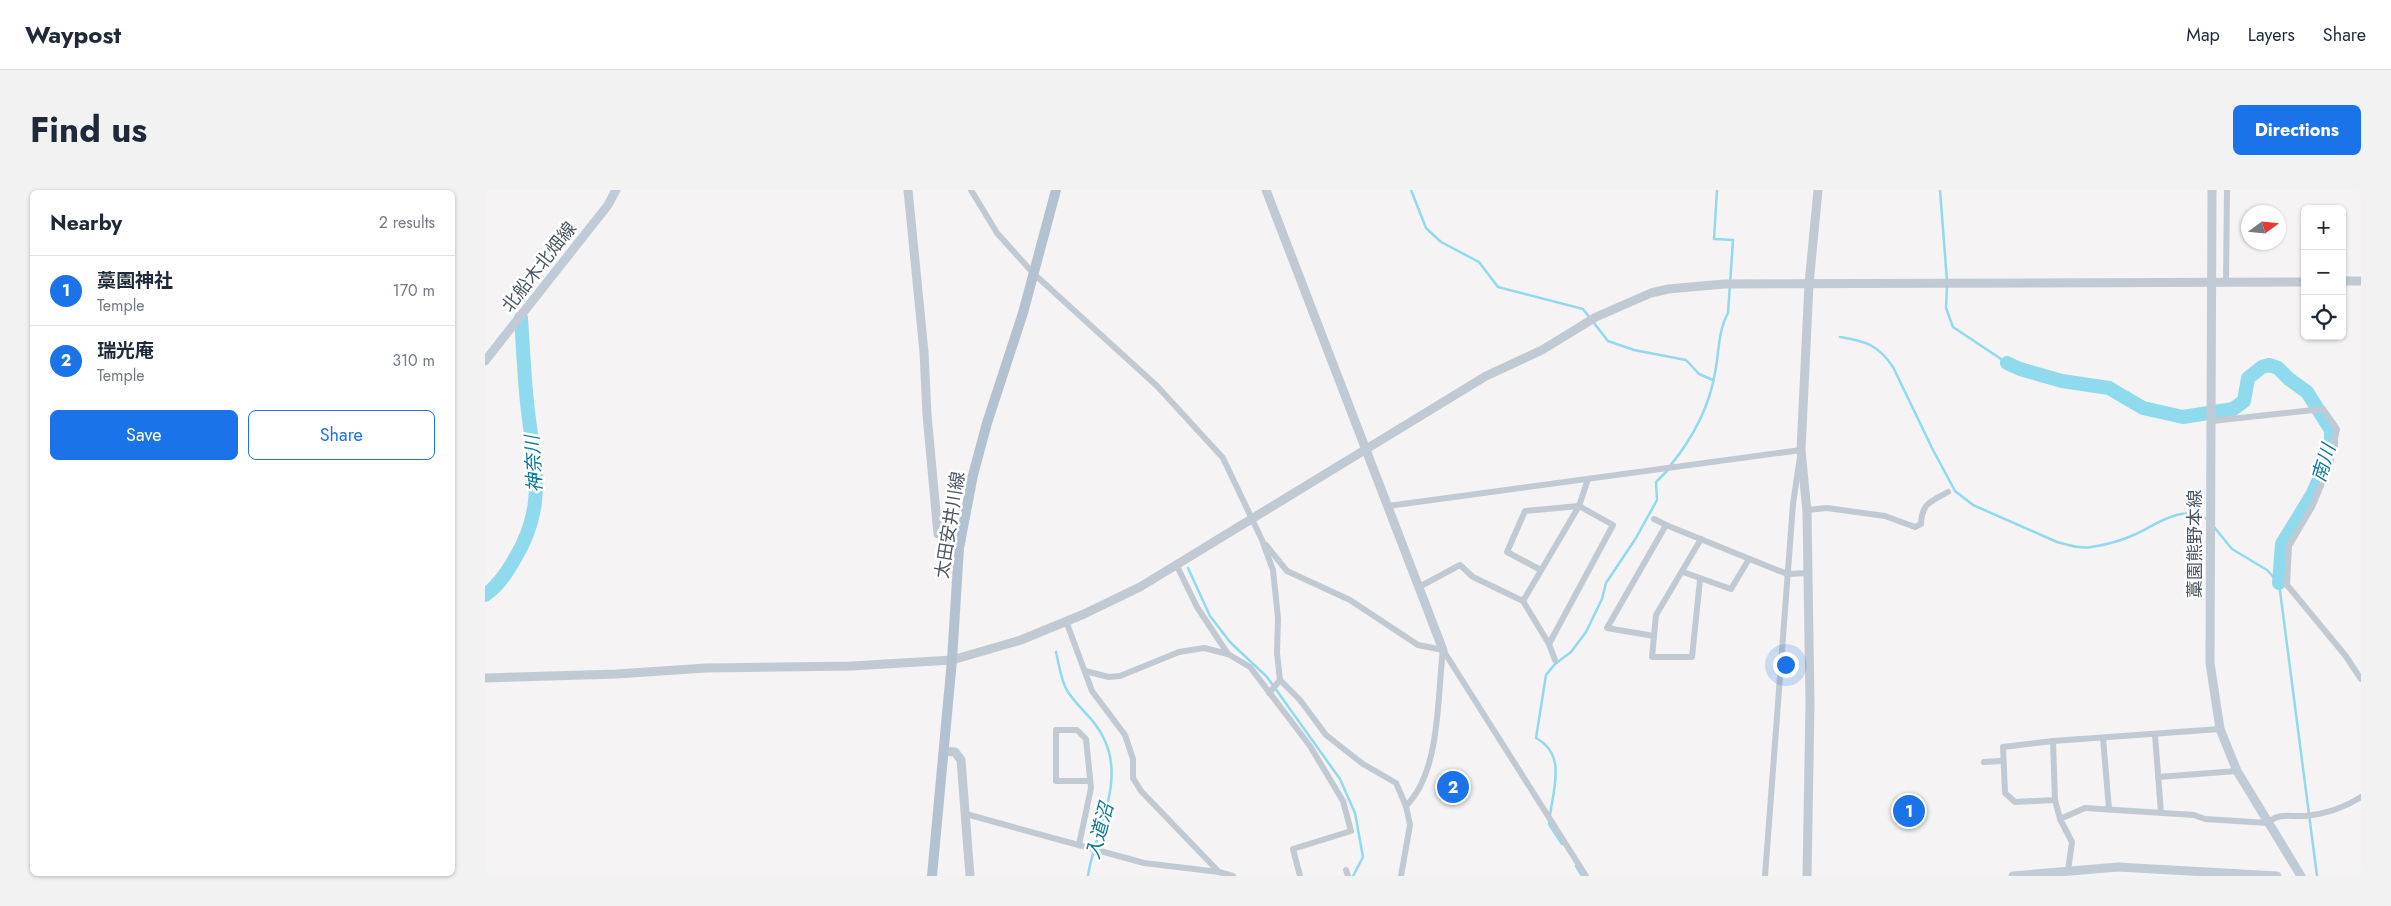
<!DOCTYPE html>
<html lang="en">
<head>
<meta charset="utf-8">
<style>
  body { margin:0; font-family:Jost,"Noto Sans JP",sans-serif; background:#f2f2f3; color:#1f2937 }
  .controls { position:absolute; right:15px; top:15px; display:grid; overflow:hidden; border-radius:8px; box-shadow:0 1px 4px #0004 }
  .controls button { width:45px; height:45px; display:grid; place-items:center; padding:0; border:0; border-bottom:1px solid #e0e1e3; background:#fff; color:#1f2937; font:25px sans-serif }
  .compass { position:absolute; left:1756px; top:15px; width:45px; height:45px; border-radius:50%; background:#fff; box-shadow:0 1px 4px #0004; rotate:75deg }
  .you { position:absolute; left:1300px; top:474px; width:18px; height:18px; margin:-12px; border:4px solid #fff; border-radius:50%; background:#1a73e8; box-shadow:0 0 0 8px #1a73e833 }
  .badge { display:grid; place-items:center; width:32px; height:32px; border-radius:50%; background:#1a73e8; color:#fff; font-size:16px; font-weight:700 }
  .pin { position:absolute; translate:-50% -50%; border:2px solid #fff; box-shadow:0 1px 5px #0006 }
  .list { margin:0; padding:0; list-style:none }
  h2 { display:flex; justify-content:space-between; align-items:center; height:65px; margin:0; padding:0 20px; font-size:21px }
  h2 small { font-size:16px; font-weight:400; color:#747a83 }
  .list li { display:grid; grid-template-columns:32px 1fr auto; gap:15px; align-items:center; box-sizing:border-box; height:70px; padding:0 20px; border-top:1px solid #e0e1e3 }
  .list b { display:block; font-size:19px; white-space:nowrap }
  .list p { margin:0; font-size:16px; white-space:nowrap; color:#747a83 }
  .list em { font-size:16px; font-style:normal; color:#747a83 }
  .actions { display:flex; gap:10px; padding:15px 20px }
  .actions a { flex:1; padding:11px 0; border:1px solid #1a73e8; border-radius:8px; text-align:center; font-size:18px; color:#1a73e8 }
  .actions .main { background:#1a73e8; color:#fff }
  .icon { flex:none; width:28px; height:28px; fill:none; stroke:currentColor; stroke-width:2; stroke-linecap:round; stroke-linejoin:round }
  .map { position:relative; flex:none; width:1876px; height:686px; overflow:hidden; border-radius:8px }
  header { display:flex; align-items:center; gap:30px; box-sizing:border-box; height:70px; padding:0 25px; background:#fff; border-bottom:1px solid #e0e1e3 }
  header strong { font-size:24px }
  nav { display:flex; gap:28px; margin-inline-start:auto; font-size:18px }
  .intro { display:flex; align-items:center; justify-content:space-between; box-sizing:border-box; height:120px; padding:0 30px }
  h1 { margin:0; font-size:35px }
  .button { padding:12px 22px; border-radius:8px; background:#1a73e8; color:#fff; font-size:18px; font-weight:700 }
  main { display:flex; gap:30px; padding:0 30px }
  aside { flex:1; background:#fff; border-radius:8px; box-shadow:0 1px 4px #0004 }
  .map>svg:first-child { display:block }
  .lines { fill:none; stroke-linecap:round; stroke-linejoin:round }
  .stream { stroke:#90daee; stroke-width:2.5 }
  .river { stroke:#90daee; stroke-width:14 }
  .minor { stroke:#c1cad2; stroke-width:6 }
  .tertiary { stroke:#c1cad2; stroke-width:9 }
  .secondary { stroke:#c1cbd6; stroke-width:9 }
  .primary { stroke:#b3c2d1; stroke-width:10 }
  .labels { text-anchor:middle; stroke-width:5; stroke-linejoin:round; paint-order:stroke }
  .street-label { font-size:18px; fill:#4a5661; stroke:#fff }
  .water-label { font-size:19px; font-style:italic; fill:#0c7c9b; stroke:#fff }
</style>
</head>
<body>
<header>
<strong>Waypost</strong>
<nav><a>Map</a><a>Layers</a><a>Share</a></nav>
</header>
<div class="intro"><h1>Find us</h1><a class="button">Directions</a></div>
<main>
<aside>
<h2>Nearby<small>2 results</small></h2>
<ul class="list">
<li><span class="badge">1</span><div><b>藁園神社</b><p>Temple</p></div><em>170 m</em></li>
<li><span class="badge">2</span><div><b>瑞光庵</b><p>Temple</p></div><em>310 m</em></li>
</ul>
<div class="actions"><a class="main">Save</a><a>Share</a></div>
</aside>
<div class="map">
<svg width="1876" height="686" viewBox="0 0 1876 686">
  <rect width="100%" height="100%" fill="#f5f3f3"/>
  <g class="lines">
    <g class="stream">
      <path d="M 926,0 L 941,38 L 956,52 L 994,72 L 1013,97 L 1098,119 L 1123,151 L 1149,160 L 1201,170 L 1214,184 L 1228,190"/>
      <path d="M 1455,0 L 1462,91"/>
      <path d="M 1462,96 L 1461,118 L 1468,137 L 1522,173"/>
      <path d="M 1355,147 C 1381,151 1393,155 1408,177 L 1448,260 L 1470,301 L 1488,315 L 1572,352 C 1583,355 1595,359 1606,357 C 1620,355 1638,350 1651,344 C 1674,333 1697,314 1722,329"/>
      <path d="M 1185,276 C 1207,249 1224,218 1230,183 C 1234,163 1233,141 1243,123 L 1248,50 L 1229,49 L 1232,0"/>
      <path d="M 1729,337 L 1747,359 L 1782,380 L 1794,393 L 1832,686"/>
      <path d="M 703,378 L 725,426 L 745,452 L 782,487 L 855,589 L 870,623 L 878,667 L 868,686"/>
      <path d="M 571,462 C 574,474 576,492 583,502 C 595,520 612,531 620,551 C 640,595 609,643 603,686"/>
      <path d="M 1065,625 C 1069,597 1081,564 1051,548 L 1061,485 L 1070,474 L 1086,462 L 1101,442 L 1117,409 L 1121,393 L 1151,348 L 1172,310 L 1171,292 L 1182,281"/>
      <path d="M 1065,631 L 1064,634 L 1077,654"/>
      <path d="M 1091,676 L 1097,686"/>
    </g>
    <g class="river">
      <path d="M 1522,173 L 1535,179 L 1577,191 L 1624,198 L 1658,218 L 1698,227 L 1748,219 L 1759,211 L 1763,188 L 1777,177 L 1784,175 L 1793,178 L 1804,189 L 1822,202 L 1846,240 L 1846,255 L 1836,285 L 1827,305 L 1797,354 L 1794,393"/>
      <path d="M 0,405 C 13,396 21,384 29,370 C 64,314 48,272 42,212 C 39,184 38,156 36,128"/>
    </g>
    <g class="minor">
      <path d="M 486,0 L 512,43 L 548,83 L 672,196 L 738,268 L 777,350 L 788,380 L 793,428 L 792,463 L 795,490 L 815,510 L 841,545 L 878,574 L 911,593 L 921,616 L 925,635 L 916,686"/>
      <path d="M 1741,92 L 1742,0"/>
      <path d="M 1727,231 L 1838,219 L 1852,239 L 1845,274 L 1827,317 L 1804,356 L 1802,395 L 1860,465 L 1876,489"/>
      <path d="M 903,316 L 1316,260 L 1308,314 L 1280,686"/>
      <path d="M 1322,320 L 1342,318 L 1400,326 L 1430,337 L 1436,334 C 1437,313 1445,312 1463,302"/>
      <path d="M 1169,329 L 1181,335"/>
      <path d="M 781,355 L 802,381 L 865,410 L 933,455 L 958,460 L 1101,686"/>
      <path d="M 691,374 L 712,417 L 743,464"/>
      <path d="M 1056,380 L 1022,362 L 1040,321 L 1094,316 L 1128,335 L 1064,454"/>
      <path d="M 1198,382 L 1246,399 L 1264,369"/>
      <path d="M 1215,390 L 1207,467 L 1167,467 L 1171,425 L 1216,349"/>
      <path d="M 934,397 L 975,375 L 988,387 L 1038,411 L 1064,454 L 1070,470"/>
      <path d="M 1038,411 L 1094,316 L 1103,289"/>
      <path d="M 581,431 L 607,501 L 640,545 L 648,569 L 648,588 L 656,601 L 734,682"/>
      <path d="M 1169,446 L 1122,438 L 1181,335 L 1302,384 L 1323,383"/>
      <path d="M 600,481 L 624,487 L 635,486 L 694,462 L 719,458 L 743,464 L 765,477 L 825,556 L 858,611 L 866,641 L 808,659 L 815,686"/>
      <path d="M 784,503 L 795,490"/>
      <path d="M 1670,545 L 1676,623"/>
      <path d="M 1618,548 L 1624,619"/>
      <path d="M 1568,551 L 1570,610 L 1575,629 L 1587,652 L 1583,681"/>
      <path d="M 1499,572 L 1517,571"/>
      <path d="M 1673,587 L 1752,581"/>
      <path d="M 1570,610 L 1530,612 L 1520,603 L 1518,557 L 1568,551 L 1735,539"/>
      <path d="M 921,616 C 956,581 952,507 958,460"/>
      <path d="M 481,624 L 659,673 L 734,682 L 748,686"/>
      <path d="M 1575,629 L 1600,618 L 1709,625 L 1720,629 L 1783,633 C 1795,622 1805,627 1820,626 C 1840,624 1859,618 1876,607"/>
      <path d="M 594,655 L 606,598 L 601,549 L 592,540 L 571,540 L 571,591 L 605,591"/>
      <path d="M 861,680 L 863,686"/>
    </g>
    <g class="tertiary">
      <path d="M 423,0 L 439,162 L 442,225 L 453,344 L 476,351"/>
      <path d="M 781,0 L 958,460"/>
      <path d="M 1857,91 L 1876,91"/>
      <path d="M 0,488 L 132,484 L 221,478 L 367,476 L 467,470 L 536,450 L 599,424 L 655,397 L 1001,186 L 1057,160 L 1111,127 L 1166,103 L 1183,99 L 1239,94 L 1820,92"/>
      <path d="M 459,561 L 470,562 L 476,570 L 485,686"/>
      <path d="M 1322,686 L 1325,514 L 1322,322 L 1316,260 L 1324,94 L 1333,0"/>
    </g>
    <g class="secondary">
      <path d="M 1727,0 L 1725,473 L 1735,539 L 1752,581 L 1816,686"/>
      <path d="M 0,171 L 123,15 L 131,0"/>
      <path d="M 1528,686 L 1633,677 L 1792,686"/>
    </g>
    <path class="primary" d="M 447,686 L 467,470 L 474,358 L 488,285 L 502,233 L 538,123 L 571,0"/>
  </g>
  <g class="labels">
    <g class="street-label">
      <text transform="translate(54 77) rotate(-52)" y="6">北船木北畑線</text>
      <text transform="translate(465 335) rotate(-81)" y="6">太田安井川線</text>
      <text transform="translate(1710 354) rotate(-90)" y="6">藁園熊野本線</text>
    </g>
    <g class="water-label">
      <text transform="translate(1838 273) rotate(-73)" y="7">南川</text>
      <text transform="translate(48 274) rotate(-93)" y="7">神奈川</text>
      <text transform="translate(614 641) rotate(-75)" y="7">入道沼</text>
    </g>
  </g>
</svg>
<div class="controls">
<button>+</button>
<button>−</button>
<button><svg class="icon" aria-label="locate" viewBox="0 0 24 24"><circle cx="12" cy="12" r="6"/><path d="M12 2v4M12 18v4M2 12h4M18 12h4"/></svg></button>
</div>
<svg class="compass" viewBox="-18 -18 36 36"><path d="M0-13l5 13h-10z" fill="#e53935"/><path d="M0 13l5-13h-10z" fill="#747a83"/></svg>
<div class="you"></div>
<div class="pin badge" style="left:1424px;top:621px">1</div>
<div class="pin badge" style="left:968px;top:597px">2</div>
</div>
</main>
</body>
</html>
